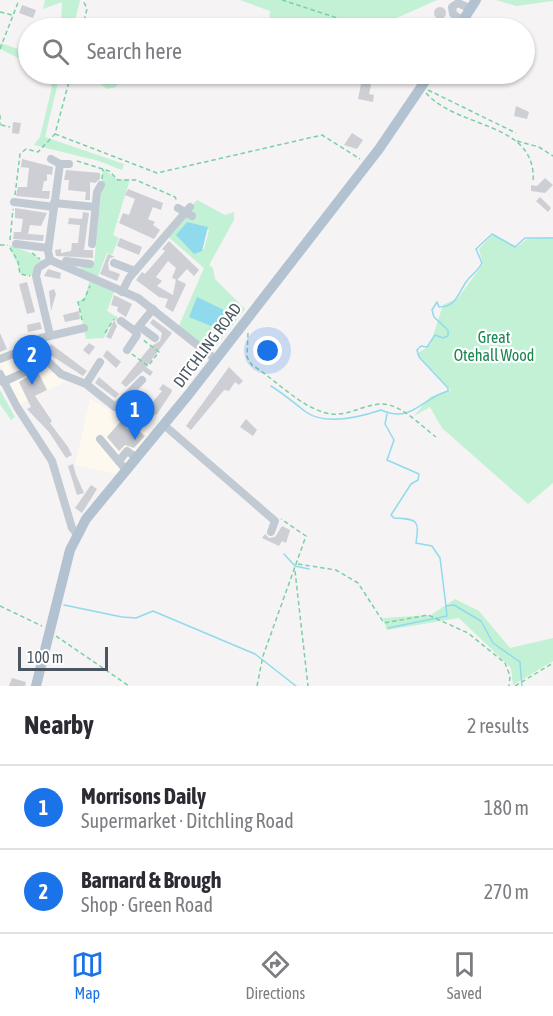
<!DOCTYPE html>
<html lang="en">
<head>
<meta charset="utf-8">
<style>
  body { margin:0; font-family:"Asap Condensed",sans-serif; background:#f2f2f3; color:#2b2b33 }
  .scale { position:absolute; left:18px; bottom:15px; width:90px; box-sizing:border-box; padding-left:6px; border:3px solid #4a5661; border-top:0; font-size:16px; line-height:21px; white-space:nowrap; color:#4a5661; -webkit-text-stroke:4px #fff; paint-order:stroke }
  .you { position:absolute; left:268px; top:351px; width:21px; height:21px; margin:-15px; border:4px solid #fff; border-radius:50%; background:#1a73e8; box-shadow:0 0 0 9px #1a73e833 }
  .badge { display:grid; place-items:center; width:39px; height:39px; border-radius:50%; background:#1a73e8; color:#fff; font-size:20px; font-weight:700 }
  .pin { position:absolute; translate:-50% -50px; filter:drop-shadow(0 2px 3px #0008) }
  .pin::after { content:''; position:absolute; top:32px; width:21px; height:18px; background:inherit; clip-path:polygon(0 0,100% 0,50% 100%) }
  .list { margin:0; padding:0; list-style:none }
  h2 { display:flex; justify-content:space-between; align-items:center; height:78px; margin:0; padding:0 24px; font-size:26px }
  h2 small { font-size:20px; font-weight:400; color:#7c7c81 }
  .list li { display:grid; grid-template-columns:39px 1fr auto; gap:18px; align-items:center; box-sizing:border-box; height:84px; padding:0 24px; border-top:2px solid #e1e1e2 }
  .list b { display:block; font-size:22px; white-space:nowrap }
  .list p { margin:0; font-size:20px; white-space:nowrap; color:#7c7c81 }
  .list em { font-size:20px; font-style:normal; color:#7c7c81 }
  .icon { flex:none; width:33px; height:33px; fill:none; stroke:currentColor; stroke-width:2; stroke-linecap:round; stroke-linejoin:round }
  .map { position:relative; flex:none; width:553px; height:686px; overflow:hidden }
  .search { position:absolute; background:#fff; box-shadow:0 2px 4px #0004; left:18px; right:18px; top:18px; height:66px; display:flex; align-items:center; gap:15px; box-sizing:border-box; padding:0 21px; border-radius:33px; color:#7c7c81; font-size:22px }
  .sheet { height:246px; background:#fff }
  nav { display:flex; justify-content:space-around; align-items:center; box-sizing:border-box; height:84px; border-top:2px solid #e1e1e2; background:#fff; font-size:16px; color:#7c7c81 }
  nav a { display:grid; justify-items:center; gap:3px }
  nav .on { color:#1a73e8 }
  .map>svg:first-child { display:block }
  .commercial { fill:#fdf9ef }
  .green { fill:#c3f1d5; fill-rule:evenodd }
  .water { fill:#90daee }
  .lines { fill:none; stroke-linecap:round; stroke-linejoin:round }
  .stream { stroke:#90daee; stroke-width:1.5 }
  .building { fill:#cdcfd5 }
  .path { stroke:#7ad0a6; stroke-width:1.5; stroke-dasharray:4.5 3; stroke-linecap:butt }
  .minor { stroke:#c1cad2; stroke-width:8 }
  .major { stroke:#b3c2d1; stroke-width:10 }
  .labels { text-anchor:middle; stroke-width:4.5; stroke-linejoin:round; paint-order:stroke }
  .park-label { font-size:16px; fill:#17864f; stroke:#fff }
  .street-label { font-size:16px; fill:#4a5661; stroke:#fff }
</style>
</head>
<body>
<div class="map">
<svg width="553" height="686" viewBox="0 0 553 686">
  <rect width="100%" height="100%" fill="#f5f3f3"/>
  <g class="commercial">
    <path d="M 21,354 L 38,358 L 36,361 L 65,382 L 19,405 L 0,364 Z"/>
    <path d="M 90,399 L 151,435 L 117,474 L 75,465 Z"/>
  </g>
  <g class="green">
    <path d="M 45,0 L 80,0 L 73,28 L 61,28 L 62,2 L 43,9 Z"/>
    <path d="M 240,0 L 437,0 C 396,18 359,39 313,25 L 312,28 L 269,28 L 270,11 Z"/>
    <path d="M 496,0 L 553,0 L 553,1 L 516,6 Z"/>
    <path d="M 0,43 L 28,52 L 28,63 L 0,49 Z"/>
    <path d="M 45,74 L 60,74 L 45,137 L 124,164 L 122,170 L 99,161 L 34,145 L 40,137 L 52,87 Z"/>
    <path d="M 103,74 L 120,74 L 116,87 L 107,89 L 100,84 Z"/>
    <path d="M 103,169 L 118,180 L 130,179 L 113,235 L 119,238 L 112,255 L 107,253 L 96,281 L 115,289 L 107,311 L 122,320 L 120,323 L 113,319 L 104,338 L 86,339 L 78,302 L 85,297 L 90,279 L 80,274 L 81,263 L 94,264 L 101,194 L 98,190 L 102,182 Z"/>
    <path d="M 197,200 L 225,215 L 234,212 L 234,220 L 209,265 L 213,268 L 215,279 L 245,309 L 209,355 L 178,328 L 204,268 L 166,235 ZM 187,222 L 209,230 L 204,249 L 198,250 Z"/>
    <path d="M 493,234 L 517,247 L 527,239 L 553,237 L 553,483 L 528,504 L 442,428 L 430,407 L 414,416 L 430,397 L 451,390 L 417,354 L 430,345 L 443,305 L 458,298 L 483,264 L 479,249 Z"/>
    <path d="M 9,245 L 33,254 L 45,263 L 36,276 L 22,275 Z"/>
    <path d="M 0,390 L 15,417 L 11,420 L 0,404 Z"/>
    <path d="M 455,599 L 479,611 L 510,648 L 553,638 L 553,661 L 513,685 L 511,668 L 459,618 L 387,630 L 383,618 L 431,615 Z"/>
  </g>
  <g class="water">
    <path d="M 187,222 L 208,227 L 202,251 L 194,254 L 176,235 Z"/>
    <path d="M 197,297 L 228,312 L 230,315 L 218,329 L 189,317 Z"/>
  </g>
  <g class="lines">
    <g class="stream">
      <path d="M 271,386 C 284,394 294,403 306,412 C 326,426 360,417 381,410 C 412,424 422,398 448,391 L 448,388 L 419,357 L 417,350 L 421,346 L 427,347 L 435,335 L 443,338 L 448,336 L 448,330 L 434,317 L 432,310 L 437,302 L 439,307 C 456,307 458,294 466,282 C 471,275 478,271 482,263 L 476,249 L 492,234 L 515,247 L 525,238 L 553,238"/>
      <path d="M 387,414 L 385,424 L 394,440 L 387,460 L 419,474 L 418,480 L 411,484 L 391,515 L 394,518 C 419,519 419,521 416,543 L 432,546 L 440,558 L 446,606 L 454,605 L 481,621 L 493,643 L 520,662 L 522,686"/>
      <path d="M 284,554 L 295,566 L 309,569"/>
      <path d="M 64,605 L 122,617 L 136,618 L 153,611 L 255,654 L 296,686"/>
      <path d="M 388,628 L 447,616 L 446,606"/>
    </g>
  </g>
  <g class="building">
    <path d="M 22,5 L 36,10 L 33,18 L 19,13 Z"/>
    <circle cx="440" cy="13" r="6"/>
    <path d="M 362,79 L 371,85 L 369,94 L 374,95 L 373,102 L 358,99 Z"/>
    <path d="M 516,106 L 529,112 L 527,119 L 514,116 Z"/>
    <path d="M 13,122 L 21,123 L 19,134 L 12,133 Z"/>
    <path d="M 352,133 L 363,140 L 357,149 L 344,145 Z"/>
    <path d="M 22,159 L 53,167 L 52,175 L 47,174 L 47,181 L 44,181 L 42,191 L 50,191 L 49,199 L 16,196 L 18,187 L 27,187 L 29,168 L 21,167 Z"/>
    <path d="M 66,170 L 100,173 L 100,179 L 95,183 L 90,182 L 90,200 L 85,200 L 86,192 L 68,190 L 69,180 L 64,180 Z"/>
    <path d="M 545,178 L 553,185 L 545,193 L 531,191 L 531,185 L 537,186 Z"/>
    <path d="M 128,189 L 163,203 L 161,210 L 153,207 L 148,219 L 155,222 L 153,225 L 160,230 L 154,239 L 119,223 L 123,213 L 129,215 L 135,199 L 125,195 Z"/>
    <path d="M 540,197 L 551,208 L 548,212 L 536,201 Z"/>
    <path d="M 15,208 L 47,213 L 41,226 L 30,225 L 28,234 L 44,235 L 43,241 L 13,239 L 14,232 L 21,232 L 23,219 L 15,218 Z"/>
    <path d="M 83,212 L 89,213 L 84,250 L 93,250 L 93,258 L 56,256 L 55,250 L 61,249 L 61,253 L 71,251 L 72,243 L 78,243 L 80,225 L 68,224 L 69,218 L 82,219 Z"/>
    <path d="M 120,238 L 142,247 L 139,255 L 117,246 Z"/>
    <path d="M 169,241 L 199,270 L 194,276 L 187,269 L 177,280 L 172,278 L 176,268 L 168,261 L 156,277 L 162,281 L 157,286 L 173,295 L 176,279 L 186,284 L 173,312 L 165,307 L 168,299 L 159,297 L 136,280 L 142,272 L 145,274 L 165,251 L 162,249 Z"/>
    <path d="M 108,254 L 115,257 L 110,258 L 108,263 L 109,270 L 120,274 L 117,281 L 100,274 Z"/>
    <path d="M 48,269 L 61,273 L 60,279 L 44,276 Z"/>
    <path d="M 27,282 L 35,312 L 27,314 L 19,284 Z"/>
    <path d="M 54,289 L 56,294 L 51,311 L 49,291 Z"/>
    <path d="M 114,295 L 132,304 L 126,317 L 117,311 L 118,307 L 111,305 Z"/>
    <path d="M 79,311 L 80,319 L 65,322 L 63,315 Z"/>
    <path d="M 153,319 L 172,333 L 146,367 L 153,372 L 150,376 L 143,371 L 126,387 L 121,383 L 150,347 L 160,341 L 162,333 L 150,323 Z"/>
    <path d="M 114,320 L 117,326 L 111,339 L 106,337 Z"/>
    <path d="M 40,322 L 42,329 L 28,332 L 27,325 Z"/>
    <path d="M 0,333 L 7,349 L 0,352 Z"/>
    <path d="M 89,343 L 95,347 L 89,355 L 83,350 Z"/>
    <path d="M 51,344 L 87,371 L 83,376 L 49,354 L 47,350 Z"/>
    <path d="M 107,350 L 121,362 L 116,368 L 103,356 Z"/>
    <path d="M 229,367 L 243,381 L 239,385 L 235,382 L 229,391 L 224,390 L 191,430 L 186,426 Z"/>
    <path d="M 37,370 L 47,390 L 35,396 L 52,421 L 50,423 L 68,447 L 72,455 L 66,458 L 49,432 L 27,409 L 31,407 L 19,382 Z"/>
    <path d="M 99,377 L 119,394 L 115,398 L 95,383 Z"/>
    <path d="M 163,384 L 172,390 L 171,393 L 157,414 L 149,418 L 139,431 L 145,436 L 134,448 L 125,445 L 119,451 L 107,437 L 120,422 L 129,430 L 162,391 L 159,389 Z"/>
    <path d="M 246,419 L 257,430 L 253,436 L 240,427 Z"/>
    <path d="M 73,464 L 76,475 L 84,493 L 77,495 L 68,466 Z"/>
    <path d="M 91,485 L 97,489 L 82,513 L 75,508 Z"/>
    <path d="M 282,526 L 290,530 L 286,543 L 282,541 L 279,546 L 262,538 L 265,534 L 269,538 L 275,537 Z"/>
    <path d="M 12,678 L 26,682 L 25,686 L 9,686 Z"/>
  </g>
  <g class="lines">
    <g class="path">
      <path d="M 282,0 L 368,28"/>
      <path d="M 0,12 L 12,15"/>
      <path d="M 82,28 L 87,9 L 83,0"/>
      <path d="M 0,49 L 19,0"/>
      <path d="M 428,90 L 516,133"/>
      <path d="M 426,93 C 459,130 538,121 533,183"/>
      <path d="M 0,115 L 0,125"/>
      <path d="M 1,125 L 10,127"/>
      <path d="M 55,134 L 157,173 L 322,135 L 360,159"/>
      <path d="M 517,141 L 539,147 L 553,156"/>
      <path d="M 77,161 L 109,171 L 118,180 L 136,180 L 175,197 L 177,201"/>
      <path d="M 102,179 L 103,169"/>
      <path d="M 15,195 L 20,154 L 26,149 L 38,152 L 55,134 L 71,74"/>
      <path d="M 10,240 L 13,209"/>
      <path d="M 0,245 L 8,245"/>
      <path d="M 10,248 L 18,261 L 20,274 L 30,276"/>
      <path d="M 32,253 L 40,259"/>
      <path d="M 82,320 L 78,302 L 84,300 L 90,286"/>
      <path d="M 105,333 L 114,319"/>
      <path d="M 248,333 L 247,357 L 252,365 C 276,380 299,406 326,413 C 347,418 361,405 381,404 C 400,403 421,426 436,437"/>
      <path d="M 132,354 L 148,366 L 159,352 L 142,339"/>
      <path d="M 298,564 L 336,570 L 358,583 L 384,623 L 428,615 L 468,633 L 505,663 L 510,676 L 509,686"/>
      <path d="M 295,571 L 308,686"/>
      <path d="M 0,606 L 42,626"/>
      <path d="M 56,636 L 129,686"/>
      <path d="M 257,686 L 263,656 L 306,536 L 281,519"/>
      <path d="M 515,686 L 553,663"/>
    </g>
    <g class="minor">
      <path d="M 462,20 L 453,14 L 452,7 L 458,3 L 469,8"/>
      <path d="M 51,159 L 60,164 L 69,164"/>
      <path d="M 14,202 L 54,207"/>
      <path d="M 54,203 L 95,207"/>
      <path d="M 178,208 L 192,216"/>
      <path d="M 16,244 L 48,248"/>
      <path d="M 92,244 L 97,192 L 101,185"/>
      <path d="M 50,260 L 138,298 L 215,359"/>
      <path d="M 66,261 L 90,264"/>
      <path d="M 114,263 L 135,271"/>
      <path d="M 122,292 L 129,278 L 190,207"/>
      <path d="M 121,321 L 135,331 L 153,309"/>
      <path d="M 140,327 L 155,338"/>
      <path d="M 50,335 L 36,276 L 38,268 L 50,260 L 48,251 L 60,164"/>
      <path d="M 41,338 L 84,328"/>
      <path d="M 127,350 L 137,335 L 135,331"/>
      <path d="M 0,359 L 18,352 L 40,354 L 61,374 L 86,384 L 115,407 L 142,380"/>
      <path d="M 0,374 L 17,407 L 52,461 L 72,528 L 77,534"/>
      <path d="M 3,382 L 23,373"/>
      <path d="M 86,384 L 100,362"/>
      <path d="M 164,425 L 275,521 L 271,532"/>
      <path d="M 100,439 L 126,470"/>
      <path d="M 119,461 L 127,451 L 137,458"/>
    </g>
    <g class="major">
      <path d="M 458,28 L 476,0"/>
      <path d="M 36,686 L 70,550 L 86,519 L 189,394 L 379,149 L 430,74"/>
    </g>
  </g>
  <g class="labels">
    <g class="park-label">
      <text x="494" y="343">Great<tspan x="494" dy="18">Otehall Wood</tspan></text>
    </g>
    <g class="street-label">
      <text transform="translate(207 345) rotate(-53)" y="6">DITCHLING ROAD</text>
    </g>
  </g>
</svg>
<div class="scale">100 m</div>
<div class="you"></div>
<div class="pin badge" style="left:135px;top:440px">1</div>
<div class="pin badge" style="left:32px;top:385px">2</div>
<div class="search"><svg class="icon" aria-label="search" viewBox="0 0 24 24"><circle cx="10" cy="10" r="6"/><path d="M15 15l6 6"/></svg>Search here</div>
</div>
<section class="sheet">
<h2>Nearby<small>2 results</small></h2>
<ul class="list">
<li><span class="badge">1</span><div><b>Morrisons Daily</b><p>Supermarket · Ditchling Road</p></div><em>180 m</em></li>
<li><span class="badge">2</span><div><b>Barnard &amp; Brough</b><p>Shop · Green Road</p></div><em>270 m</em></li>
</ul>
</section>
<nav>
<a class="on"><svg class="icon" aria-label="map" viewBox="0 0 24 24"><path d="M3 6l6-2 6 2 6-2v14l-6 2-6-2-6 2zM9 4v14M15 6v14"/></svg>Map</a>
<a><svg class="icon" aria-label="directions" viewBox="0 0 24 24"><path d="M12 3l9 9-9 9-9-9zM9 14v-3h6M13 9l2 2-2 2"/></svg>Directions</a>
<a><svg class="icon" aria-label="saved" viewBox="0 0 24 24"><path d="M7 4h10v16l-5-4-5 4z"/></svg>Saved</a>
</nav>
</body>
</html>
